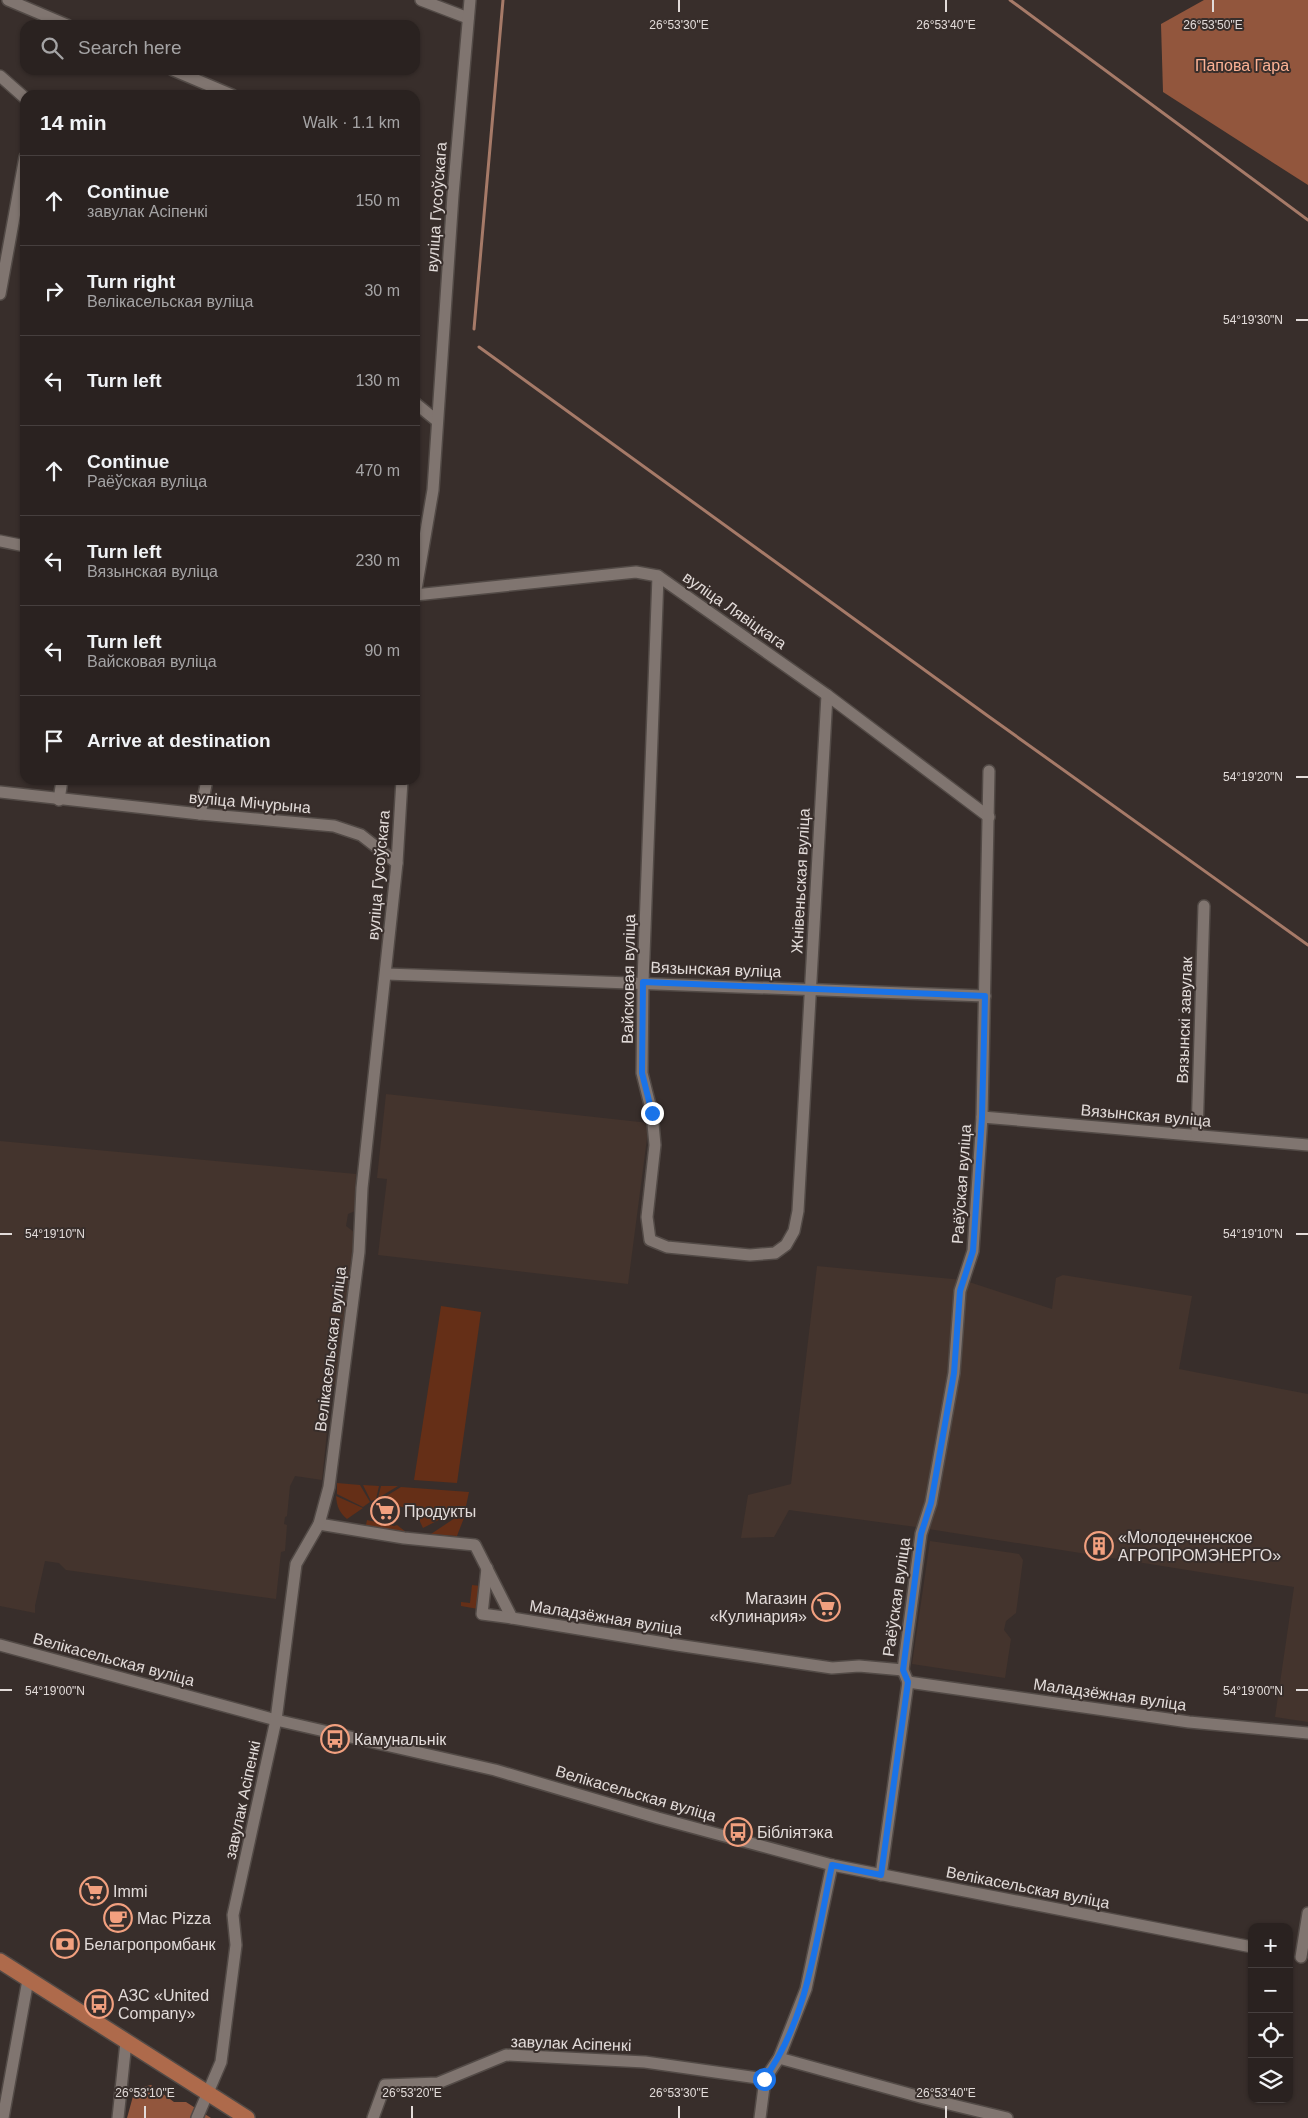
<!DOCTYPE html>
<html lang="en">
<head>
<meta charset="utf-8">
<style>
  body { margin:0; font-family:Arial,sans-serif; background:#362f2d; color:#f1f3f6 }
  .controls { position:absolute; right:15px; bottom:15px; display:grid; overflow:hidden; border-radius:10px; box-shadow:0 1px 4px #0004 }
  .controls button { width:45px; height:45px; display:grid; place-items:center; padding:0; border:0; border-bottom:1px solid #463f3e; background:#2a2220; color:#f1f3f6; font:25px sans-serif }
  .stop { position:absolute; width:15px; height:15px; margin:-11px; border:4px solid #1a73e8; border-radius:50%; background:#fff }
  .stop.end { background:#1a73e8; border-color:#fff; box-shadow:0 1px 5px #0008 }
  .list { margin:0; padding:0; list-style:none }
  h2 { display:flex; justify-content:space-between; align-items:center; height:65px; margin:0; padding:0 20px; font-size:21px }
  h2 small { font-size:16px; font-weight:400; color:#a5a4a5 }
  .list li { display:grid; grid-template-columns:32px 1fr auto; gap:15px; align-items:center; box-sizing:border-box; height:90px; padding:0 20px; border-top:1px solid #463f3e }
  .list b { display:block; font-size:19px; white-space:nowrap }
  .list p { margin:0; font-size:16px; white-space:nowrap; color:#a5a4a5 }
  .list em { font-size:16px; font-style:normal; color:#a5a4a5 }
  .icon { flex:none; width:28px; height:28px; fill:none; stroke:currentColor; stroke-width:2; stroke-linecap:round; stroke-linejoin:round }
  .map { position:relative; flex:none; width:1308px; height:2118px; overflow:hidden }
  .search { position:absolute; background:#2a2220; box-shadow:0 1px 4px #0004; left:20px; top:20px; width:400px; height:55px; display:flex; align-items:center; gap:12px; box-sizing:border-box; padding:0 18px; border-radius:15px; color:#a5a4a5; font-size:19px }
  .panel { position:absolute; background:#2a2220; box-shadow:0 1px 4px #0004; left:20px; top:90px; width:400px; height:695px; border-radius:15px }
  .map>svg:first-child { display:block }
  .built { fill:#44342d }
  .green { fill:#652f17 }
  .forest { fill:#92563d }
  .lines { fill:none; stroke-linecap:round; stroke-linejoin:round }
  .stream { stroke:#a67a68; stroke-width:3 }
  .minor-casing { stroke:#524a46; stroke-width:14 }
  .major-casing { stroke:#524a46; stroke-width:18 }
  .minor { stroke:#807570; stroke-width:11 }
  .major { stroke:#ae6a4b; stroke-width:15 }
  .route { stroke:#1a73e8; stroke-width:6 }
  .ticks { fill:none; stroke:#e2dbd9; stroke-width:2 }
  .labels { text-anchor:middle; stroke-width:4; stroke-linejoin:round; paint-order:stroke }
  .park-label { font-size:16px; fill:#fcb295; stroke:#382e2b }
  .street-label { font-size:16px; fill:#e2dbd9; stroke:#382e2b }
  .poi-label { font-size:16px; fill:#e2dbd9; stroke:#382e2b; text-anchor:start }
  .ticks-label { font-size:12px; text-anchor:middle; fill:#e2dbd9; stroke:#382e2b; stroke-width:4; stroke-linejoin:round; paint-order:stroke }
</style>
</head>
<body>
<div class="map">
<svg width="1308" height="2118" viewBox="0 0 1308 2118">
  <rect width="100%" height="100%" fill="#382e2b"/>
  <g class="built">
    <path d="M 386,1094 L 649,1123 L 628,1284 L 378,1255 L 387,1179 L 377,1178 Z"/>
    <path d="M 0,1141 L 356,1174 L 355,1211 L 348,1214 L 346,1226 L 354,1232 L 354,1250 L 337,1385 L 332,1384 L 322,1480 L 295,1476 L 290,1486 L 287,1516 L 285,1517 L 284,1524 L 287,1525 L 285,1551 L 281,1552 L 276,1599 L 66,1570 L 59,1563 L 45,1561 L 35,1606 L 35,1613 L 0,1606 Z"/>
    <path d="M 817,1266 L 963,1280 L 1052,1309 L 1056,1278 L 1063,1275 L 1192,1296 L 1179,1369 L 1308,1394 L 1308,1722 L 1275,1717 L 1294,1587 L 916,1527 L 789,1510 L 774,1537 L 741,1538 L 748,1495 L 791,1484 Z"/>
    <path d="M 930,1541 L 1019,1554 L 1023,1560 L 1016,1613 L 1006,1621 L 1004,1630 L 1011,1639 L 1005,1678 L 912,1664 Z"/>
  </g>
  <g class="green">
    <path d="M 441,1306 L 481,1312 L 457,1483 L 414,1480 Z"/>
    <path d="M 337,1483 L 360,1485 L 370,1502 L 363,1507 L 337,1494 Z"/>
    <path d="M 363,1485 L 379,1486 L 376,1499 L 371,1501 Z"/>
    <path d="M 381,1486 L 398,1486 L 378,1498 Z"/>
    <path d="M 401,1487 L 469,1492 L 466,1506 L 423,1528 L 415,1511 L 380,1500 Z"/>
    <path d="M 336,1496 L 363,1508 L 347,1519 C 339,1512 337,1507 336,1496 Z"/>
    <path d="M 467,1510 L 457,1536 L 431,1534 Z"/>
    <path d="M 367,1520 L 394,1526 L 397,1525 L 406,1532 L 403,1534 L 366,1525 Z"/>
    <path d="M 472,1585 L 481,1586 L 478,1609 L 461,1606 L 461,1602 L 470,1603 Z"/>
  </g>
  <g class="forest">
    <path d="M 1204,0 L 1308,0 L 1308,185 L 1163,92 L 1161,24 Z"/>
    <path d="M 151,2085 L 174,2102 L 186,2102 L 211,2118 L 127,2118 L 135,2089 Z"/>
  </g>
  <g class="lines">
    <g class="stream">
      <path d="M 1010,0 L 1308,220"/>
      <path d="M 474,329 L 503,0"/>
      <path d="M 479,347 L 988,716 L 1308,945"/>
    </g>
    <defs>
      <g id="minor">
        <path d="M 8,0 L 67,25"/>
        <path d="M 421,0 L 468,18"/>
        <path d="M 173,70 L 232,95"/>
        <path d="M 0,76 L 25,98"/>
        <path d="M 0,294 L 25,157"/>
        <path d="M 415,403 L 436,420"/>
        <path d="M 0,541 L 25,546"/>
        <path d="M 658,576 L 643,982 L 642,1073 L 652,1113 L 655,1145 L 647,1217 L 650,1240 L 667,1247 L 750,1255 L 775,1253 L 786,1245 L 794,1231 L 798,1211 L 827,695"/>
        <path d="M 415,595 L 636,572 L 658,576 L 827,695 L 989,817"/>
        <path d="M 415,595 L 433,490 L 453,195 L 470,0"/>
        <path d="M 0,792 L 200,814 L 334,826 L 361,835 L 397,863"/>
        <path d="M 59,800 L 62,780"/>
        <path d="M 200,814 L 207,780"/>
        <path d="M 386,974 L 985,996"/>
        <path d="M 982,1117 L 1308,1145"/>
        <path d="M 1197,1135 L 1204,906"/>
        <path d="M 319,1524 L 404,1538 L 475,1545 L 512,1618 L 677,1645 L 832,1668 L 859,1666 L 903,1670"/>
        <path d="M 487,1568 L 482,1614 L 512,1618"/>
        <path d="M 0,1645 L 276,1720 L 495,1770 L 658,1818 L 832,1865 L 1252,1947"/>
        <path d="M 908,1682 L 903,1670 L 921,1534 L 931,1503 L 954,1373 L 960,1291 L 973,1251 L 982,1117 L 989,771"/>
        <path d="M 908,1682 L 1189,1722 L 1308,1733"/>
        <path d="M 881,1875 L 908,1682"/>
        <path d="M 1301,1957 L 1308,1913"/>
        <path d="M 779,2058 L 924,2098 L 1007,2118"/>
        <path d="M 3,2118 L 28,1980"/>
        <path d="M 118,2118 L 126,2042"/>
        <path d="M 197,2118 L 221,2062 L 236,1945 L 233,1915 L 276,1720 L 296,1564 L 319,1524 L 329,1487 L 359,1252 L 362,1188 L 397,863 L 402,780"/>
        <path d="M 373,2118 L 385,2085 L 438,2083 L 506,2055 L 645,2062 L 765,2079"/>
        <path d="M 760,2118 L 765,2079 L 779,2058 L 806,1989 L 832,1865"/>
      </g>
      <path id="major" d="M 0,1961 L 247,2118"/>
    </defs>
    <use href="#minor" class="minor-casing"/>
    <use href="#major" class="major-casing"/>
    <use href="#minor" class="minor"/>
    <use href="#major" class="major"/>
  </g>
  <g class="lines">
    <path class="route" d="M 652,1113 L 642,1073 L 643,982 L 985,996 L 982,1117 L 973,1251 L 960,1291 L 954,1373 L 931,1503 L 921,1534 L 903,1670 L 908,1682 L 881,1875 L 832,1865 C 817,1935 808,2020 764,2079"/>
  </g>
  <path class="ticks" d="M 679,0 L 679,12M 946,0 L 946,12M 1213,0 L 1213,12M 1296,320 L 1308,320M 1296,777 L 1308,777M 0,1234 L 12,1234M 1296,1234 L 1308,1234M 0,1690 L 12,1690M 1296,1690 L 1308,1690M 145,2106 L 145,2118M 412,2106 L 412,2118M 679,2106 L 679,2118M 946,2106 L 946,2118"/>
  <defs>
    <symbol id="supermarket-ring" viewBox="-11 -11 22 22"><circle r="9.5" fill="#382e2b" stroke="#f2a07f" stroke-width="1.5"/><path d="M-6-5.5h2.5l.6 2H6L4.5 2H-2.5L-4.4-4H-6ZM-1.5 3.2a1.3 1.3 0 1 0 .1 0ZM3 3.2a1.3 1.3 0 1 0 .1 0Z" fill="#f2a07f"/></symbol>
    <symbol id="building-ring" viewBox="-11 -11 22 22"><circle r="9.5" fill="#382e2b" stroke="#f2a07f" stroke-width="1.5"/><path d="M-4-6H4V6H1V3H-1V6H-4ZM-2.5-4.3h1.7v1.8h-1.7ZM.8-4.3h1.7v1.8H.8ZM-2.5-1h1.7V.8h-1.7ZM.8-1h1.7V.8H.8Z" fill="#f2a07f"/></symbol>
    <symbol id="bus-ring" viewBox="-11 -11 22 22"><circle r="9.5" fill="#382e2b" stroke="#f2a07f" stroke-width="1.5"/><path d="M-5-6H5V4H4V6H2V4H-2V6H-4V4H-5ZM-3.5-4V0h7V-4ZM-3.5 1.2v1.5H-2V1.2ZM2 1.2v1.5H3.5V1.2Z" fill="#f2a07f"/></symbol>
    <symbol id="cafe-ring" viewBox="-11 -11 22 22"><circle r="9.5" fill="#382e2b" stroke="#f2a07f" stroke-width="1.5"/><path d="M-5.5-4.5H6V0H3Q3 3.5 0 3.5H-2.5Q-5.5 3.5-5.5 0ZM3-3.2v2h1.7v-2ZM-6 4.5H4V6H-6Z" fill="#f2a07f"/></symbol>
    <symbol id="bank-ring" viewBox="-11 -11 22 22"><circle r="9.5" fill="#382e2b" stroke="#f2a07f" stroke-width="1.5"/><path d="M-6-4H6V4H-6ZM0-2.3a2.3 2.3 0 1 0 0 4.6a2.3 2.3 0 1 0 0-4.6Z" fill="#f2a07f"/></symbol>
  </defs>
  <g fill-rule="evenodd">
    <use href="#supermarket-ring" x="369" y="1495" width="32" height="32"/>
    <use href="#building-ring" x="1083" y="1530" width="32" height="32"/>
    <use href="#supermarket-ring" x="810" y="1591" width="32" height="32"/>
    <use href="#bus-ring" x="319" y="1723" width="32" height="32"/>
    <use href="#bus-ring" x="722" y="1816" width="32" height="32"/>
    <use href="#supermarket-ring" x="78" y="1875" width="32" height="32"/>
    <use href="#cafe-ring" x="102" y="1902" width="32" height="32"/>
    <use href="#bank-ring" x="49" y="1928" width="32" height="32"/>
    <use href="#bus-ring" x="83" y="1988" width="32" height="32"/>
  </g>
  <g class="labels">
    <g class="park-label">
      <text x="1242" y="71">Папова Гара</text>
    </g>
    <g class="street-label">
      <text transform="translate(436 207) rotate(-86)" y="6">вуліца Гусоўскага</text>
      <text transform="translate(735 610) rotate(35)" y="6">вуліца Лявіцкага</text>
      <text transform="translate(250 802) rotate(5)" y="6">вуліца Мічурына</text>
      <text transform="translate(378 875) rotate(-85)" y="6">вуліца Гусоўскага</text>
      <text transform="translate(800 881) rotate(-87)" y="6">Жнівеньская вуліца</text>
      <text transform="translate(716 969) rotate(2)" y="6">Вязынская вуліца</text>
      <text transform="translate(628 979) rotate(-89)" y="6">Вайсковая вуліца</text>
      <text transform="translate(1184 1020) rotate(-88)" y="6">Вязынскі завулак</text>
      <text transform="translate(1146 1115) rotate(5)" y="6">Вязынская вуліца</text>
      <text transform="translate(961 1184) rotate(-86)" y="6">Раёўская вуліца</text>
      <text transform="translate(330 1349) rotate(-83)" y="6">Велікасельская вуліца</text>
      <text transform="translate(896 1597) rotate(-82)" y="6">Раёўская вуліца</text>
      <text transform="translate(606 1617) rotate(9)" y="6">Маладзёжная вуліца</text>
      <text transform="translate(114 1659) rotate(15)" y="6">Велікасельская вуліца</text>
      <text transform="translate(1110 1694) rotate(8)" y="6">Маладзёжная вуліца</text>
      <text transform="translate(636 1793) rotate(16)" y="6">Велікасельская вуліца</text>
      <text transform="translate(242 1800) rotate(-78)" y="6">завулак Асіпенкі</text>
      <text transform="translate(1028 1887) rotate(11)" y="6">Велікасельская вуліца</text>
      <text transform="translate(571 2043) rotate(2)" y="6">завулак Асіпенкі</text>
    </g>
    <g class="poi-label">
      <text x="404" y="1517">Продукты</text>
      <text x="1118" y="1543">«Молодечненское<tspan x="1118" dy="18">АГРОПРОМЭНЕРГО»</tspan></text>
      <text x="807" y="1604" text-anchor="end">Магазин<tspan x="807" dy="18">«Кулинария»</tspan></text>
      <text x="354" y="1745">Камунальнік</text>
      <text x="757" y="1838">Бібліятэка</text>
      <text x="113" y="1897">Immi</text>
      <text x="137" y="1924">Mac Pizza</text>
      <text x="84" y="1950">Белагропромбанк</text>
      <text x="118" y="2001">АЗС «United<tspan x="118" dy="18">Company»</tspan></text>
    </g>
  </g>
  <g class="ticks-label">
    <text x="679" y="29">26°53'30"E</text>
    <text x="946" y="29">26°53'40"E</text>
    <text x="1213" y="29">26°53'50"E</text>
    <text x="1253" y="324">54°19'30"N</text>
    <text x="1253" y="781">54°19'20"N</text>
    <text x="55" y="1238">54°19'10"N</text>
    <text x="1253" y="1238">54°19'10"N</text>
    <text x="55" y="1695">54°19'00"N</text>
    <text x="1253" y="1695">54°19'00"N</text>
    <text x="145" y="2097">26°53'10"E</text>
    <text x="412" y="2097">26°53'20"E</text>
    <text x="679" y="2097">26°53'30"E</text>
    <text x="946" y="2097">26°53'40"E</text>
  </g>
</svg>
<div class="controls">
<button>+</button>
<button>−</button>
<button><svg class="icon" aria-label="locate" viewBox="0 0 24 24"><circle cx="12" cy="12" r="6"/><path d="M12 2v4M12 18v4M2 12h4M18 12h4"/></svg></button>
<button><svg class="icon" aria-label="layers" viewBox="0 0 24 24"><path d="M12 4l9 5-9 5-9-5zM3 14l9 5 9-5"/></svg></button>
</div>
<div class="stop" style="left:764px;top:2079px"></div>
<div class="stop end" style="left:652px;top:1113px"></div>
<div class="search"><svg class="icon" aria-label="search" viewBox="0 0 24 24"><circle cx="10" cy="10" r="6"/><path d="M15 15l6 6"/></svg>Search here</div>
<section class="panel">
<h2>14 min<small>Walk · 1.1 km</small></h2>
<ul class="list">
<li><svg class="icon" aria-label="ahead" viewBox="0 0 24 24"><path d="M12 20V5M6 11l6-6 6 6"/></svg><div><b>Continue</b><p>завулак Асіпенкі</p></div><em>150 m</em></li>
<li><svg class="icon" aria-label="right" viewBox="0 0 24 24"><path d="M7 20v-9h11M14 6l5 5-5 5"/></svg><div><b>Turn right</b><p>Велікасельская вуліца</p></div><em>30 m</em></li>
<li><svg class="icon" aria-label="left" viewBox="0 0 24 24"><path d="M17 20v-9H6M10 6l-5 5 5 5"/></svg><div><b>Turn left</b></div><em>130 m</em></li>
<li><svg class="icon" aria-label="ahead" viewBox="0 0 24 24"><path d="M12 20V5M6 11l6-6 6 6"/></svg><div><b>Continue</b><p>Раёўская вуліца</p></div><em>470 m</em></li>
<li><svg class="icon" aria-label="left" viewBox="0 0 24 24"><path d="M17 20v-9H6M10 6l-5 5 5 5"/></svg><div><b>Turn left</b><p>Вязынская вуліца</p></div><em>230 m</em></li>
<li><svg class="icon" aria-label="left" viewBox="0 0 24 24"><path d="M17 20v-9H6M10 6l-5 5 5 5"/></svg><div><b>Turn left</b><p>Вайсковая вуліца</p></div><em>90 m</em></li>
<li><svg class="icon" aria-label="arrive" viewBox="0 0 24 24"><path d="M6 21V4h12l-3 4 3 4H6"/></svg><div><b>Arrive at destination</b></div></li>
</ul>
</section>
</div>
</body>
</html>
